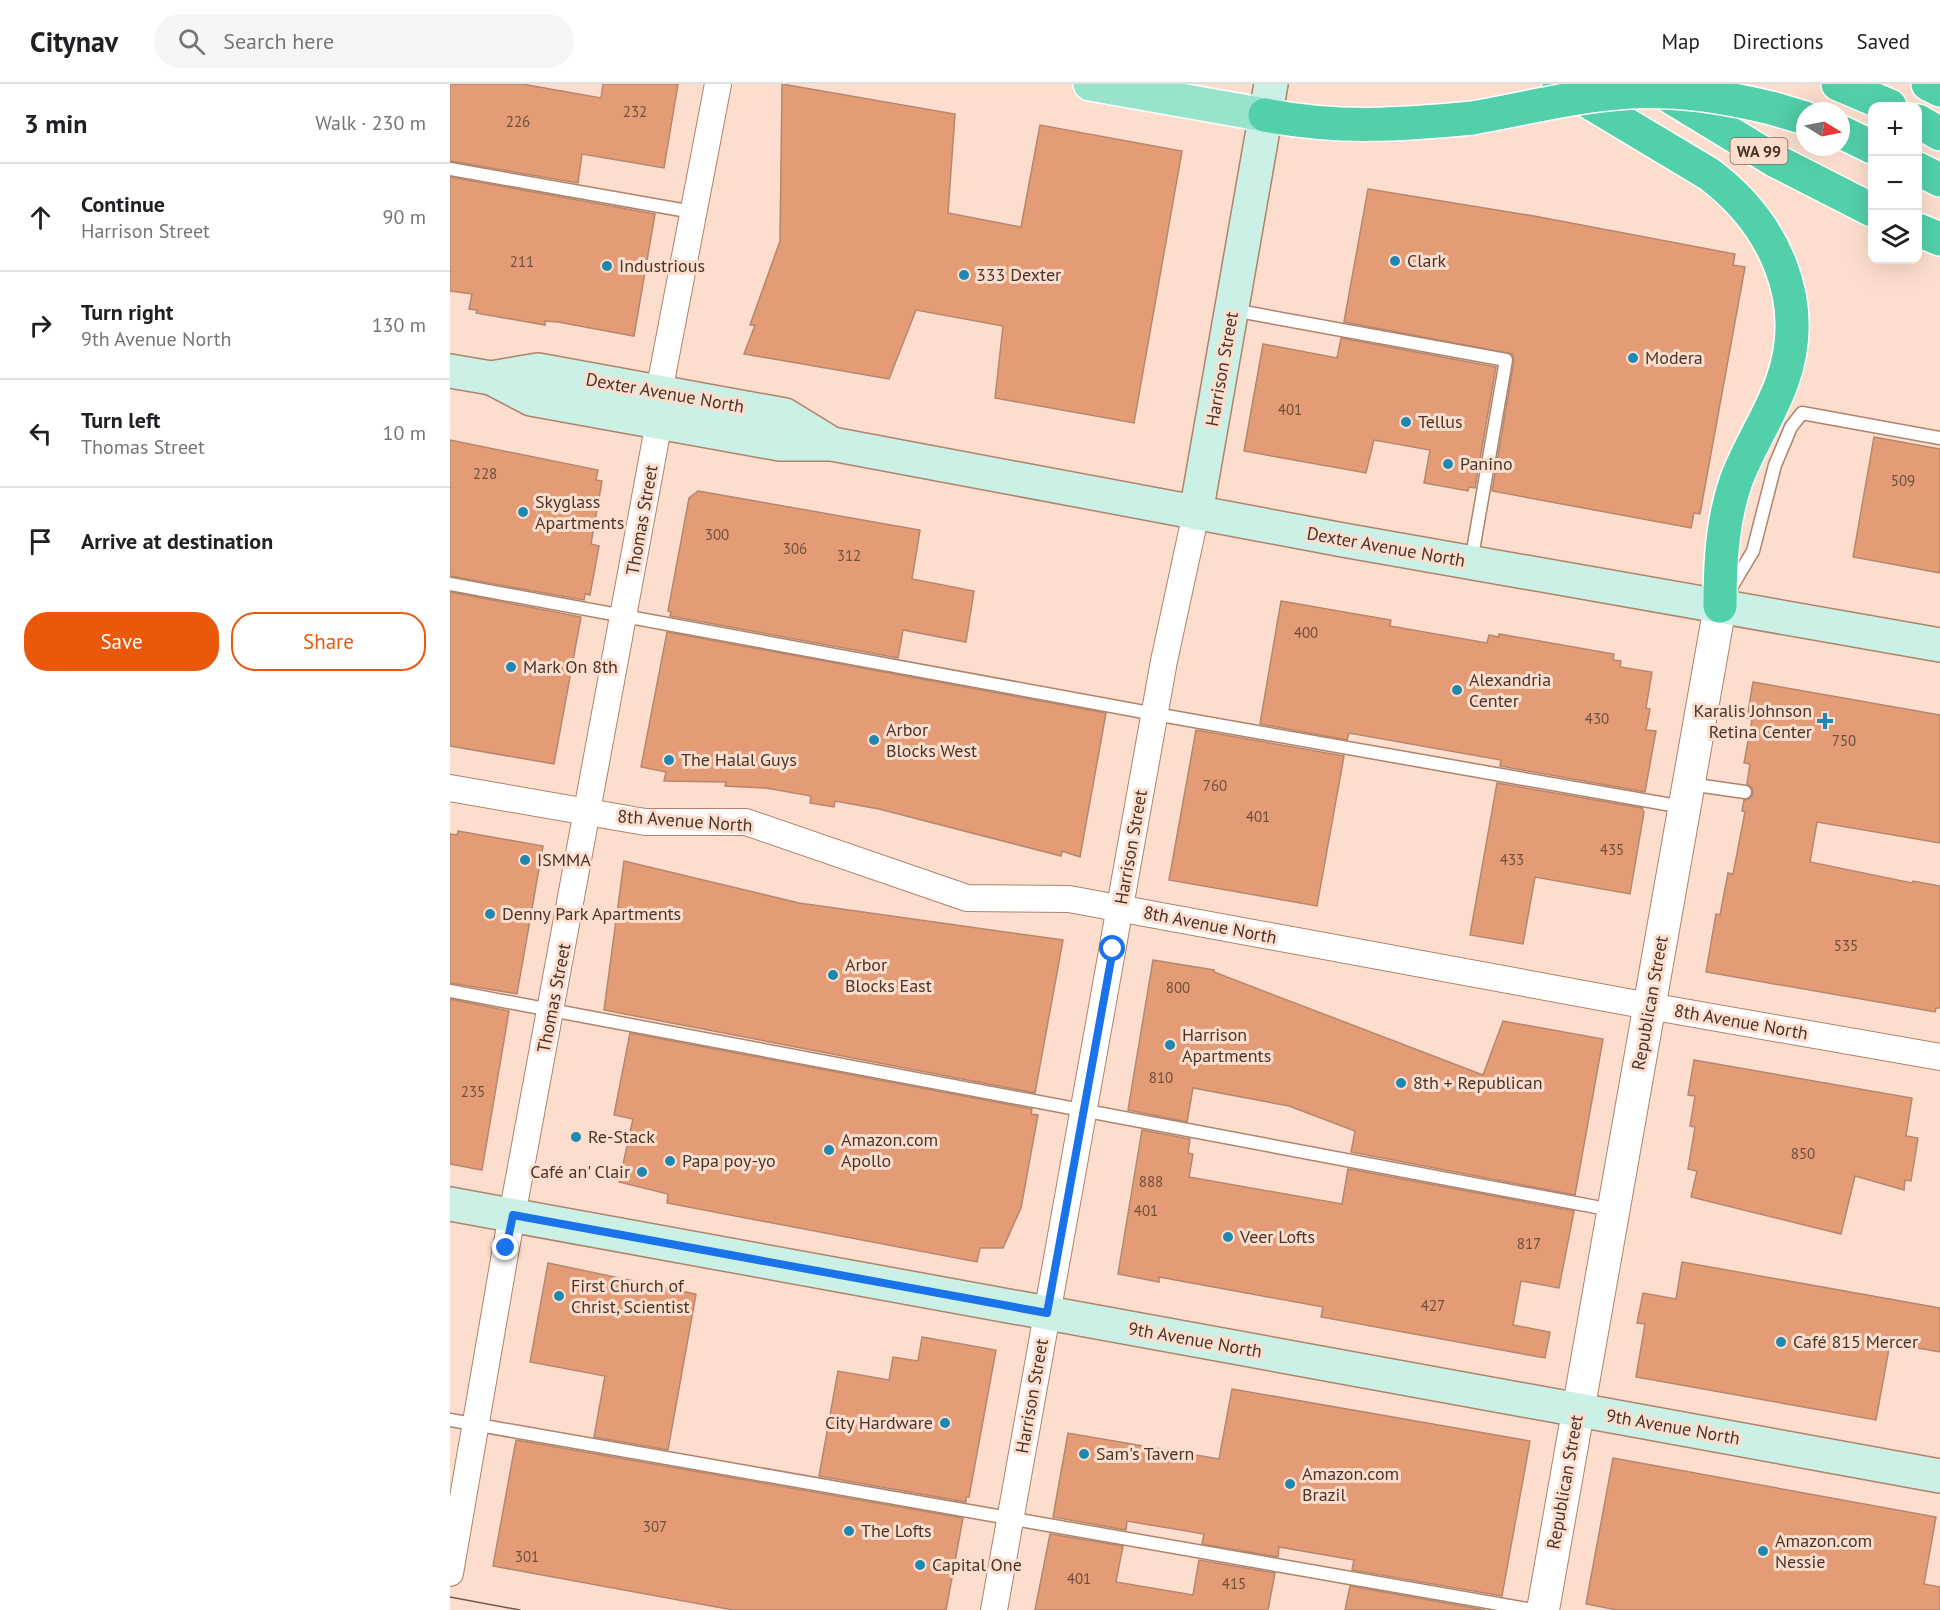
<!DOCTYPE html>
<html lang="en">
<head>
<meta charset="utf-8">
<style>
  body { margin:0; font-family:"PT Sans",sans-serif; background:#f6f6f6; color:#202124 }
  .controls { position:absolute; right:18px; top:18px; display:grid; overflow:hidden; border-radius:12px; box-shadow:0 6px 24px #0002 }
  .controls button { width:54px; height:54px; display:grid; place-items:center; padding:0; border:0; border-bottom:2px solid #e0e0e0; background:#fff; color:#202124; font:30px sans-serif }
  .compass { position:absolute; left:1346px; top:18px; width:54px; height:54px; border-radius:50%; background:#fff; box-shadow:0 6px 24px #0002; rotate:100deg }
  .stop { position:absolute; width:18px; height:18px; margin:-14px; border:4px solid #1a73e8; border-radius:50%; background:#fff }
  .stop.end { background:#1a73e8; border-color:#fff; box-shadow:0 2px 6px #0008 }
  .list { margin:0; padding:0; list-style:none }
  h2 { display:flex; justify-content:space-between; align-items:center; height:78px; margin:0; padding:0 24px; font-size:26px }
  h2 small { font-size:20px; font-weight:400; color:#757577 }
  .list li { display:grid; grid-template-columns:39px 1fr auto; gap:18px; align-items:center; box-sizing:border-box; height:108px; padding:0 24px; border-top:2px solid #e0e0e0 }
  .list b { display:block; font-size:22px; white-space:nowrap }
  .list p { margin:0; font-size:20px; white-space:nowrap; color:#757577 }
  .list em { font-size:20px; font-style:normal; color:#757577 }
  .actions { display:flex; gap:12px; padding:18px 24px }
  .actions a { flex:1; padding:14px 0; border:2px solid #ea580c; border-radius:24px; text-align:center; font-size:21px; color:#ea580c }
  .actions .main { background:#ea580c; color:#fff }
  .icon { flex:none; width:33px; height:33px; fill:none; stroke:currentColor; stroke-width:2; stroke-linecap:round; stroke-linejoin:round }
  .map { position:relative; flex:none; width:1490px; height:1526px; overflow:hidden }
  header { display:flex; align-items:center; gap:36px; box-sizing:border-box; height:84px; padding:0 30px; background:#fff; border-bottom:2px solid #e0e0e0 }
  header strong { font-size:28px }
  nav { display:flex; gap:33px; margin-inline-start:auto; font-size:21px }
  .search { width:420px; height:54px; background:#f6f6f6; display:flex; align-items:center; gap:15px; box-sizing:border-box; padding:0 21px; border-radius:33px; color:#757577; font-size:22px }
  main { display:flex }
  aside { flex:1; background:#fff }
  .map>svg:first-child { display:block }
  .building { fill:#e39c75; stroke:#b6876e; stroke-width:1.5 }
  .lines { fill:none; stroke-linecap:round; stroke-linejoin:round }
  .service-casing { stroke:#b08269; stroke-width:15 }
  .minor-casing { stroke:#b08269; stroke-width:28 }
  .tertiary-casing { stroke:#b08269; stroke-width:34 }
  .secondary-casing { stroke:#b08269; stroke-width:36 }
  .primary-casing { stroke:#fff; stroke-width:36 }
  .motorway-casing { stroke:#fff; stroke-width:36 }
  .service { stroke:#fff; stroke-width:12 }
  .minor { stroke:#fff; stroke-width:26 }
  .tertiary { stroke:#fff; stroke-width:32 }
  .secondary { stroke:#cbf1e6; stroke-width:33 }
  .primary { stroke:#97e3cc; stroke-width:33 }
  .motorway { stroke:#52d0aa; stroke-width:33 }
  .tram { stroke:#6f594d; stroke-width:1.5 }
  .motorway-bridge-casing { stroke:#fff; stroke-width:36; stroke-linecap:butt }
  .motorway-bridge { stroke:#52d0aa; stroke-width:33 }
  .route { stroke:#1a73e8; stroke-width:8 }
  .poi-dot { fill:#1f88b0; stroke:#fddece; stroke-width:2 }
  .labels { text-anchor:middle; stroke-width:6; stroke-linejoin:round; paint-order:stroke }
  .number-label { font-size:15px; fill:#6f4f3d }
  .shield { fill:#fddece; stroke:#7e685b; stroke-width:1.5 }
  .shield-label { font-size:16px; font-weight:bold; fill:#48352a }
  .poi-label { font-size:18px; fill:#48352a; stroke:#fddece; text-anchor:start }
  .street-label { font-size:18px; fill:#48352a; stroke:#fddece }
</style>
</head>
<body>
<header>
<strong>Citynav</strong>
<div class="search"><svg class="icon" aria-label="search" viewBox="0 0 24 24"><circle cx="10" cy="10" r="6"/><path d="M15 15l6 6"/></svg>Search here</div>
<nav><a>Map</a><a>Directions</a><a>Saved</a></nav>
</header>
<main>
<aside>
<h2>3 min<small>Walk · 230 m</small></h2>
<ul class="list">
<li><svg class="icon" aria-label="ahead" viewBox="0 0 24 24"><path d="M12 20V5M6 11l6-6 6 6"/></svg><div><b>Continue</b><p>Harrison Street</p></div><em>90 m</em></li>
<li><svg class="icon" aria-label="right" viewBox="0 0 24 24"><path d="M7 20v-9h11M14 6l5 5-5 5"/></svg><div><b>Turn right</b><p>9th Avenue North</p></div><em>130 m</em></li>
<li><svg class="icon" aria-label="left" viewBox="0 0 24 24"><path d="M17 20v-9H6M10 6l-5 5 5 5"/></svg><div><b>Turn left</b><p>Thomas Street</p></div><em>10 m</em></li>
<li><svg class="icon" aria-label="arrive" viewBox="0 0 24 24"><path d="M6 21V4h12l-3 4 3 4H6"/></svg><div><b>Arrive at destination</b></div></li>
</ul>
<div class="actions"><a class="main">Save</a><a>Share</a></div>
</aside>
<div class="map">
<svg width="1490" height="1526" viewBox="0 0 1490 1526">
  <rect width="100%" height="100%" fill="#fddece"/>
  <g class="building">
    <path d="M 0,0 L 72,0 L 151,14 L 153,0 L 228,0 L 214,84 L 132,70 L 128,99 L 0,77 Z"/>
    <path d="M 332,0 L 505,30 L 498,129 L 571,143 L 590,41 L 732,67 L 684,339 L 545,314 L 553,242 L 466,226 L 439,295 L 294,270 L 305,241 L 300,241 L 330,157 Z"/>
    <path d="M 0,93 L 205,130 L 184,252 L 108,238 L 95,237 L 95,241 L 26,229 L 27,226 L 19,225 L 22,210 L 0,207 Z"/>
    <path d="M 918,105 L 1084,132 L 1285,170 L 1283,181 L 1295,183 L 1250,430 L 1244,429 L 1241,444 L 1042,407 L 1064,277 L 1062,270 L 894,238 Z"/>
    <path d="M 891,254 L 1046,283 L 1025,404 L 1019,403 L 1018,407 L 974,399 L 980,366 L 924,356 L 916,389 L 794,367 L 813,260 L 887,274 Z"/>
    <path d="M 1424,353 L 1490,365 L 1490,489 L 1403,473 Z"/>
    <path d="M 0,356 L 148,386 L 146,396 L 152,397 L 141,460 L 149,462 L 140,511 L 135,510 L 134,516 L 0,492 Z"/>
    <path d="M 248,407 L 470,446 L 462,495 L 524,507 L 516,558 L 453,546 L 448,574 L 220,532 L 221,528 L 218,527 L 239,414 Z"/>
    <path d="M 0,508 L 131,533 L 104,680 L 0,662 Z"/>
    <path d="M 831,517 L 941,536 L 940,542 L 1037,559 L 1039,551 L 1049,553 L 1049,550 L 1164,570 L 1163,576 L 1171,577 L 1170,583 L 1202,588 L 1196,624 L 1200,625 L 1196,646 L 1206,647 L 1195,708 L 1050,682 L 1051,676 L 899,649 L 897,656 L 810,640 Z"/>
    <path d="M 217,548 L 656,629 L 630,773 L 612,767 L 611,772 L 429,725 L 385,717 L 384,723 L 360,719 L 361,712 L 316,704 L 275,702 L 276,698 L 214,697 L 216,688 L 191,683 Z"/>
    <path d="M 1303,598 L 1490,631 L 1490,759 L 1367,738 L 1360,778 L 1462,799 L 1463,797 L 1490,802 L 1490,924 L 1486,924 L 1485,928 L 1256,888 L 1266,830 L 1270,831 L 1278,789 L 1283,790 L 1295,728 L 1292,727 L 1294,716 L 1299,715 L 1303,710 L 1302,704 L 1297,700 L 1300,680 L 1294,679 L 1302,636 L 1297,634 Z"/>
    <path d="M 746,646 L 894,672 L 867,822 L 719,796 Z"/>
    <path d="M 1047,699 L 1192,724 L 1194,728 L 1180,810 L 1085,793 L 1073,860 L 1020,851 Z"/>
    <path d="M 8,747 L 93,762 L 67,910 L 0,899 L 0,750 L 7,751 Z"/>
    <path d="M 174,777 L 349,819 L 613,856 L 585,1009 L 154,926 Z"/>
    <path d="M 703,876 L 764,886 L 764,888 L 1033,991 L 1053,937 L 1153,955 L 1125,1111 L 901,1068 L 905,1047 L 839,1022 L 743,1004 L 737,1038 L 678,1026 Z"/>
    <path d="M 0,915 L 59,927 L 32,1086 L 0,1080 Z"/>
    <path d="M 180,949 L 582,1025 L 581,1030 L 588,1031 L 571,1124 L 553,1164 L 530,1164 L 527,1178 L 217,1119 L 218,1110 L 169,1098 L 183,1035 L 164,1031 Z"/>
    <path d="M 1244,976 L 1462,1014 L 1456,1052 L 1468,1054 L 1461,1097 L 1455,1096 L 1454,1106 L 1405,1092 L 1391,1150 L 1241,1113 L 1247,1087 L 1238,1085 L 1245,1043 L 1240,1042 L 1245,1012 L 1238,1011 Z"/>
    <path d="M 692,1046 L 740,1055 L 738,1069 L 743,1070 L 739,1093 L 892,1120 L 898,1085 L 1124,1127 L 1109,1204 L 1071,1197 L 1063,1241 L 1100,1248 L 1095,1274 L 871,1233 L 873,1223 L 709,1193 L 709,1198 L 668,1190 Z"/>
    <path d="M 1232,1178 L 1490,1224 L 1490,1268 L 1440,1259 L 1426,1336 L 1186,1293 L 1195,1240 L 1187,1239 L 1193,1209 L 1226,1215 Z"/>
    <path d="M 98,1179 L 246,1210 L 218,1366 L 144,1353 L 155,1292 L 80,1278 Z"/>
    <path d="M 472,1253 L 546,1266 L 519,1413 L 516,1413 L 516,1418 L 369,1392 L 388,1287 L 439,1296 L 443,1273 L 468,1277 Z"/>
    <path d="M 782,1305 L 1080,1357 L 1052,1512 L 902,1486 L 904,1476 L 829,1463 L 828,1473 L 752,1460 L 754,1450 L 677,1437 L 676,1446 L 603,1433 L 618,1349 L 769,1375 Z"/>
    <path d="M 66,1356 L 513,1434 L 496,1526 L 283,1526 L 43,1482 Z"/>
    <path d="M 1163,1374 L 1486,1433 L 1474,1500 L 1490,1503 L 1490,1526 L 1167,1526 L 1136,1520 Z"/>
    <path d="M 600,1450 L 673,1462 L 666,1498 L 743,1511 L 749,1476 L 825,1489 L 818,1526 L 585,1526 Z"/>
    <path d="M 900,1502 L 1035,1526 L 895,1526 Z"/>
  </g>
  <g class="lines">
    <defs>
      <g id="service">
        <path d="M 0,85 L 243,128"/>
        <path d="M 783,226 L 1056,276 L 1021,478"/>
        <path d="M 0,500 L 705,630 L 1233,723"/>
        <path d="M 1279,507 L 1303,467 L 1325,381 L 1341,343 L 1352,329 L 1490,354"/>
        <path d="M 1239,700 L 1295,708"/>
        <path d="M 0,907 L 1162,1126"/>
        <path d="M 0,1336 L 1083,1526"/>
      </g>
      <g id="minor">
        <path d="M 209,308 L 268,0"/>
        <path d="M 0,704 L 195,738 L 296,738 L 517,814 L 619,815 L 1199,922 L 1490,973"/>
        <path d="M 0,1489 L 56,1164 L 209,338"/>
        <path d="M 544,1526 L 714,577 L 746,429"/>
      </g>
      <path id="tertiary" d="M 1093,1526 L 1270,522"/>
      <g id="secondary">
        <path d="M 0,287 L 41,294 L 81,315 L 330,360 L 382,360 L 893,456 L 1490,561"/>
        <path d="M 41,294 L 88,286 L 335,331 L 382,360"/>
        <path d="M 746,429 L 821,0"/>
        <path d="M 0,1120 L 1490,1392"/>
      </g>
      <path id="primary" d="M 640,0 L 815,31"/>
      <g id="motorway">
        <path d="M 1109,0 L 1259,90 C 1324,139 1361,217 1332,298 C 1320,332 1299,362 1286,397 C 1272,437 1270,480 1270,522"/>
        <path d="M 1388,0 L 1440,22"/>
        <path d="M 1478,0 L 1490,6"/>
        <path d="M 1204,3 L 1324,76 L 1422,126"/>
        <path d="M 1321,24 L 1355,34"/>
        <path d="M 815,31 C 887,45 950,41 1022,34"/>
        <path d="M 1468,37 L 1490,50"/>
        <path d="M 1391,48 L 1422,63"/>
        <path d="M 1468,85 L 1490,96"/>
        <path d="M 1468,146 L 1490,155"/>
      </g>
    </defs>
    <use href="#service" class="service-casing"/>
    <use href="#minor" class="minor-casing"/>
    <use href="#tertiary" class="tertiary-casing"/>
    <use href="#secondary" class="secondary-casing"/>
    <use href="#primary" class="primary-casing"/>
    <use href="#motorway" class="motorway-casing"/>
    <use href="#service" class="service"/>
    <use href="#minor" class="minor"/>
    <use href="#tertiary" class="tertiary"/>
    <use href="#secondary" class="secondary"/>
    <use href="#primary" class="primary"/>
    <use href="#motorway" class="motorway"/>
    <path class="tram" d="M 0,1513 L 70,1526"/>
    <defs>
      <path id="motorway-bridge" d="M 1022,34 C 1074,25 1127,11 1180,8 C 1228,5 1274,13 1321,24"/>
    </defs>
    <use href="#motorway-bridge" class="motorway-bridge-casing"/>
    <use href="#motorway-bridge" class="motorway-bridge"/>
  </g>
  <g class="lines">
    <path class="route" d="M 56,1164 L 63,1131 L 597,1229 L 663,865"/>
  </g>
  <g class="poi-dot">
    <circle cx="945" cy="177" r="6"/>
    <circle cx="157" cy="182" r="6"/>
    <circle cx="514" cy="191" r="6"/>
    <circle cx="1183" cy="274" r="6"/>
    <circle cx="956" cy="338" r="6"/>
    <circle cx="998" cy="380" r="6"/>
    <circle cx="73" cy="428" r="6"/>
    <circle cx="61" cy="583" r="6"/>
    <circle cx="1007" cy="606" r="6"/>
    <path d="M1372 628h6v6h6v6h-6v6h-6v-6h-6v-6h6z"/>
    <circle cx="424" cy="656" r="6"/>
    <circle cx="219" cy="676" r="6"/>
    <circle cx="75" cy="776" r="6"/>
    <circle cx="40" cy="830" r="6"/>
    <circle cx="383" cy="891" r="6"/>
    <circle cx="720" cy="961" r="6"/>
    <circle cx="951" cy="999" r="6"/>
    <circle cx="126" cy="1053" r="6"/>
    <circle cx="379" cy="1066" r="6"/>
    <circle cx="220" cy="1077" r="6"/>
    <circle cx="192" cy="1088" r="6"/>
    <circle cx="778" cy="1153" r="6"/>
    <circle cx="109" cy="1212" r="6"/>
    <circle cx="1331" cy="1258" r="6"/>
    <circle cx="495" cy="1339" r="6"/>
    <circle cx="634" cy="1370" r="6"/>
    <circle cx="840" cy="1400" r="6"/>
    <circle cx="399" cy="1447" r="6"/>
    <circle cx="1313" cy="1467" r="6"/>
    <circle cx="470" cy="1481" r="6"/>
  </g>
  <g class="labels">
    <g class="number-label">
      <text x="185" y="33">232</text>
      <text x="68" y="43">226</text>
      <text x="72" y="183">211</text>
      <text x="840" y="331">401</text>
      <text x="35" y="395">228</text>
      <text x="1453" y="402">509</text>
      <text x="267" y="456">300</text>
      <text x="345" y="470">306</text>
      <text x="399" y="477">312</text>
      <text x="856" y="554">400</text>
      <text x="1147" y="640">430</text>
      <text x="1394" y="662">750</text>
      <text x="765" y="707">760</text>
      <text x="808" y="738">401</text>
      <text x="1162" y="771">435</text>
      <text x="1062" y="781">433</text>
      <text x="1396" y="867">535</text>
      <text x="728" y="909">800</text>
      <text x="711" y="999">810</text>
      <text x="23" y="1013">235</text>
      <text x="1353" y="1075">850</text>
      <text x="701" y="1103">888</text>
      <text x="696" y="1132">401</text>
      <text x="1079" y="1165">817</text>
      <text x="983" y="1227">427</text>
      <text x="205" y="1448">307</text>
      <text x="77" y="1478">301</text>
      <text x="629" y="1500">401</text>
      <text x="784" y="1505">415</text>
    </g>
    <rect class="shield" x="1280.5" y="54" width="57" height="26" rx="4.5"/>
    <g class="shield-label">
      <text x="1309" y="73">WA 99</text>
    </g>
    <g class="poi-label">
      <text x="957" y="183">Clark</text>
      <text x="169" y="188">Industrious</text>
      <text x="526" y="197">333 Dexter</text>
      <text x="1195" y="280">Modera</text>
      <text x="968" y="344">Tellus</text>
      <text x="1010" y="386">Panino</text>
      <text x="85" y="424">Skyglass<tspan x="85" dy="21">Apartments</tspan></text>
      <text x="73" y="589">Mark On 8th</text>
      <text x="1019" y="602">Alexandria<tspan x="1019" dy="21">Center</tspan></text>
      <text x="1362" y="633" text-anchor="end">Karalis Johnson<tspan x="1362" dy="21">Retina Center</tspan></text>
      <text x="436" y="652">Arbor<tspan x="436" dy="21">Blocks West</tspan></text>
      <text x="231" y="682">The Halal Guys</text>
      <text x="87" y="782">ISMMA</text>
      <text x="52" y="836">Denny Park Apartments</text>
      <text x="395" y="887">Arbor<tspan x="395" dy="21">Blocks East</tspan></text>
      <text x="732" y="957">Harrison<tspan x="732" dy="21">Apartments</tspan></text>
      <text x="963" y="1005">8th + Republican</text>
      <text x="138" y="1059">Re-Stack</text>
      <text x="391" y="1062">Amazon.com<tspan x="391" dy="21">Apollo</tspan></text>
      <text x="232" y="1083">Papa poy-yo</text>
      <text x="180" y="1094" text-anchor="end">Café an' Clair</text>
      <text x="790" y="1159">Veer Lofts</text>
      <text x="121" y="1208">First Church of<tspan x="121" dy="21">Christ, Scientist</tspan></text>
      <text x="1343" y="1264">Café 815 Mercer</text>
      <text x="483" y="1345" text-anchor="end">City Hardware</text>
      <text x="646" y="1376">Sam's Tavern</text>
      <text x="852" y="1396">Amazon.com<tspan x="852" dy="21">Brazil</tspan></text>
      <text x="411" y="1453">The Lofts</text>
      <text x="1325" y="1463">Amazon.com<tspan x="1325" dy="21">Nessie</tspan></text>
      <text x="482" y="1487">Capital One</text>
    </g>
    <g class="street-label">
      <text transform="translate(772 285) rotate(-80)" y="6">Harrison Street</text>
      <text transform="translate(215 309) rotate(10)" y="6">Dexter Avenue North</text>
      <text transform="translate(192 436) rotate(-80)" y="6">Thomas Street</text>
      <text transform="translate(936 463) rotate(10)" y="6">Dexter Avenue North</text>
      <text transform="translate(235 737) rotate(4)" y="6">8th Avenue North</text>
      <text transform="translate(681 763) rotate(-80)" y="6">Harrison Street</text>
      <text transform="translate(760 841) rotate(11)" y="6">8th Avenue North</text>
      <text transform="translate(104 914) rotate(-79)" y="6">Thomas Street</text>
      <text transform="translate(1200 919) rotate(-80)" y="6">Republican Street</text>
      <text transform="translate(1291 938) rotate(10)" y="6">8th Avenue North</text>
      <text transform="translate(745 1256) rotate(10)" y="6">9th Avenue North</text>
      <text transform="translate(582 1312) rotate(-80)" y="6">Harrison Street</text>
      <text transform="translate(1223 1343) rotate(10)" y="6">9th Avenue North</text>
      <text transform="translate(1115 1398) rotate(-80)" y="6">Republican Street</text>
    </g>
  </g>
</svg>
<div class="controls">
<button>+</button>
<button>−</button>
<button><svg class="icon" aria-label="layers" viewBox="0 0 24 24"><path d="M12 4l9 5-9 5-9-5zM3 14l9 5 9-5"/></svg></button>
</div>
<svg class="compass" viewBox="-18 -18 36 36"><path d="M0-13l5 13h-10z" fill="#e53935"/><path d="M0 13l5-13h-10z" fill="#757577"/></svg>
<div class="stop" style="left:663px;top:865px"></div>
<div class="stop end" style="left:56px;top:1164px"></div>
</div>
</main>
</body>
</html>
